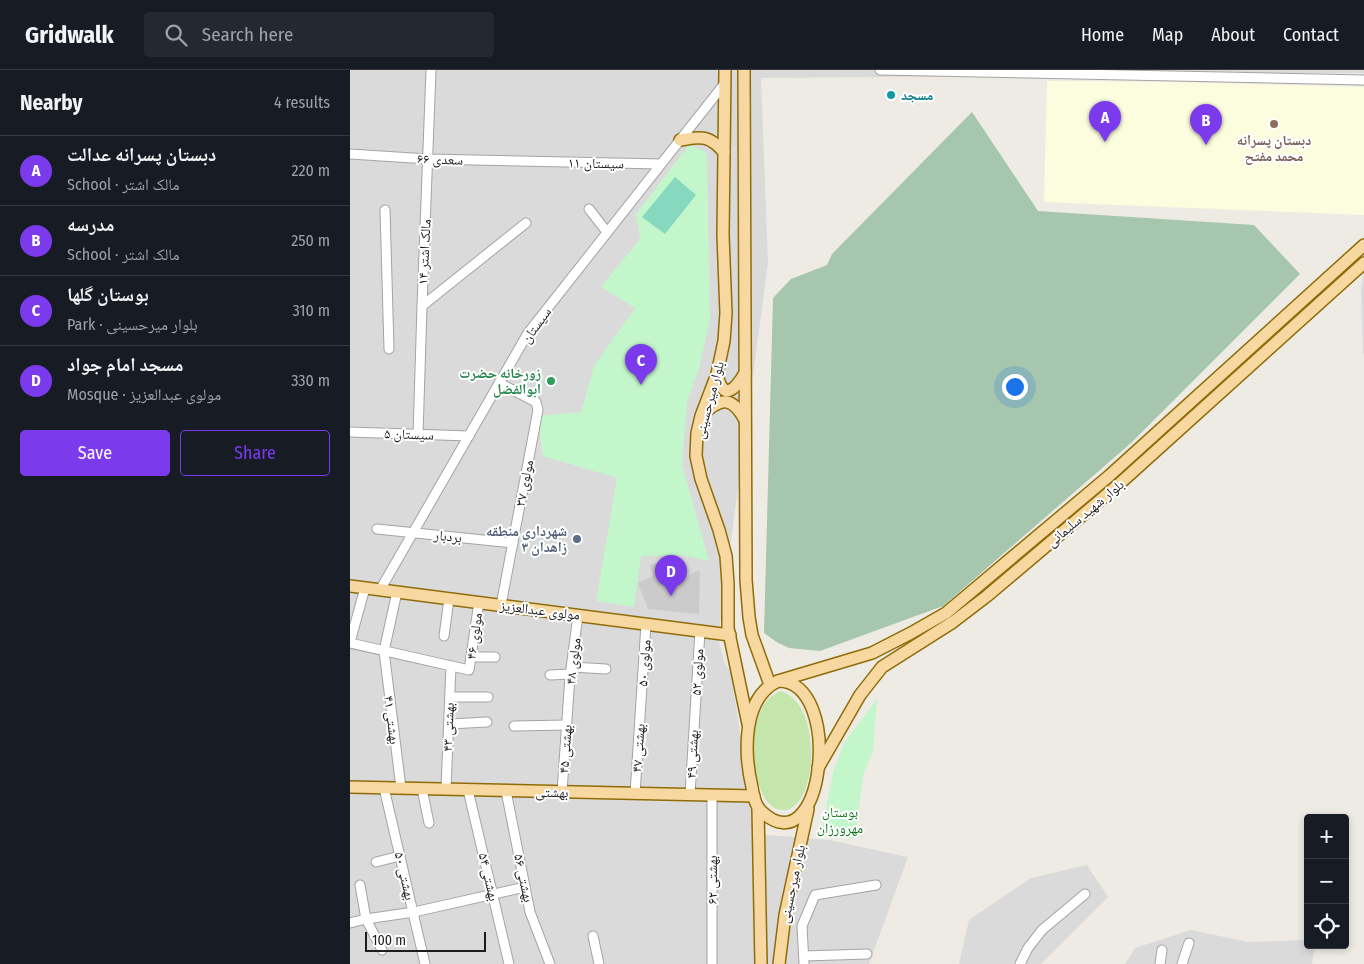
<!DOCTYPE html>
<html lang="en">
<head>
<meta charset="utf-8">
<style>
  body { margin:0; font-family:"Fira Sans Condensed","Noto Naskh Arabic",sans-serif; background:#242831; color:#f1f3f6 }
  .controls { position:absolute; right:15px; bottom:15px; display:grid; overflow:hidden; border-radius:5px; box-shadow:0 2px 8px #0003 }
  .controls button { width:45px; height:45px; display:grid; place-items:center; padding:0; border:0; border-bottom:1px solid #363941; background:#171b24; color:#f1f3f6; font:25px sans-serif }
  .scale { position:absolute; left:15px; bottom:12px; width:121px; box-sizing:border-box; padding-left:5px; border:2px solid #1d1d1d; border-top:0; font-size:14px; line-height:18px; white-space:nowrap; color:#1d1d1d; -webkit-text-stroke:4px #fff; paint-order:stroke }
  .you { position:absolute; left:664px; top:316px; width:18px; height:18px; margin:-12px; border:4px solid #fff; border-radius:50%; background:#1a73e8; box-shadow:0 0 0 8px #1a73e833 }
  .badge { display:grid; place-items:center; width:32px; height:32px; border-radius:50%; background:#7c3aed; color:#fff; font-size:16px; font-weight:700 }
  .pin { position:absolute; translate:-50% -41px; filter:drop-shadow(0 1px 2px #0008) }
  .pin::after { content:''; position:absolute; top:26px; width:18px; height:15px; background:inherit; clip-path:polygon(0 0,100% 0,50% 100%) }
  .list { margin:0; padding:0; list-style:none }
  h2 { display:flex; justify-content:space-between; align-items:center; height:65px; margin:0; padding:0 20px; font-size:21px }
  h2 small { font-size:16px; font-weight:400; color:#9ea1a6 }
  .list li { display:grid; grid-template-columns:32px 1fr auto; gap:15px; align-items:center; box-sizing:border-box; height:70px; padding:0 20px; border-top:1px solid #363941 }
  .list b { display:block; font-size:19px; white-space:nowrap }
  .list p { margin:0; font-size:16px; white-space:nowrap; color:#9ea1a6 }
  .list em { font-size:16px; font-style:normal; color:#9ea1a6 }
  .actions { display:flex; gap:10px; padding:15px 20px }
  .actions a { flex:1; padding:11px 0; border:1px solid #7c3aed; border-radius:5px; text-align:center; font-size:18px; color:#7c3aed }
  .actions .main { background:#7c3aed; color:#fff }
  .icon { flex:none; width:28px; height:28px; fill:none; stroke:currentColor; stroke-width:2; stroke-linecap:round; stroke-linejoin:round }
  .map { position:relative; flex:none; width:1014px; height:894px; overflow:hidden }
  header { display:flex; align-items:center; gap:30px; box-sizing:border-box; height:70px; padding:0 25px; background:#171b24; border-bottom:1px solid #363941 }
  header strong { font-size:24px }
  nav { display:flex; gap:28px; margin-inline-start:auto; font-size:18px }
  .search { width:350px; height:45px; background:#242831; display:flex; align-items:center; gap:12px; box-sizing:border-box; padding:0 18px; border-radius:5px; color:#9ea1a6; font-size:19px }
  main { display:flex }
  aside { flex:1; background:#171b24 }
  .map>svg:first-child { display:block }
  .residential { fill:#dbdada }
  .education { fill:#fbfdde }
  .religious { fill:#cbcbcb }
  .grass { fill:#c4e6ac }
  .cemetery { fill:#a6c6ad }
  .park { fill:#c3f6cb }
  .pitch { fill:#86d9bf }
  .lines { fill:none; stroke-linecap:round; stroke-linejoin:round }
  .minor-casing { stroke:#a4a4a4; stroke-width:11 }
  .major-casing { stroke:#8f6c08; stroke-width:14 }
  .minor { stroke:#fff; stroke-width:9 }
  .major { stroke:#f7d8a0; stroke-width:11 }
  .culture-dot { fill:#0f9aa8; stroke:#fff; stroke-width:2 }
  .education-dot { fill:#8d6e63; stroke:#fff; stroke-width:2 }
  .leisure-dot { fill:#2e9e5b; stroke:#fff; stroke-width:2 }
  .service-dot { fill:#5c6f8a; stroke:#fff; stroke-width:2 }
  .labels { text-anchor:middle; stroke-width:4; stroke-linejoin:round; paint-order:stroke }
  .culture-label { font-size:14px; font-weight:bold; fill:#0d838f; stroke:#fff; text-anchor:start }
  .education-label { font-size:14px; font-weight:bold; fill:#785e54; stroke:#fff }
  .street-label { font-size:14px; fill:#1d1d1d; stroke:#fff }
  .leisure-label { font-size:14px; font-weight:bold; fill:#27864d; stroke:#fff; text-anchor:end }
  .service-label { font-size:14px; font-weight:bold; fill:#4e5e75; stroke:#fff; text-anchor:end }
  .park-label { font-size:14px; fill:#117621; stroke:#fff }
</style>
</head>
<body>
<header>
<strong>Gridwalk</strong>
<div class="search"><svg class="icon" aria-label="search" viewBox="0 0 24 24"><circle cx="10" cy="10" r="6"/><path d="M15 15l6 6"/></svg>Search here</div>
<nav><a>Home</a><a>Map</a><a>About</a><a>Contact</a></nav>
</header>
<main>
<aside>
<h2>Nearby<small>4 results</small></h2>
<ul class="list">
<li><span class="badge">A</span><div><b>دبستان پسرانه عدالت</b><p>School · مالک اشتر</p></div><em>220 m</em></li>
<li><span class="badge">B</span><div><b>مدرسه</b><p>School · مالک اشتر</p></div><em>250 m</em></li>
<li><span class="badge">C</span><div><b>بوستان گلها</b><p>Park · بلوار میرحسینی</p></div><em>310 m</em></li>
<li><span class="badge">D</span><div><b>مسجد امام جواد</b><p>Mosque · مولوی عبدالعزیز</p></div><em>330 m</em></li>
</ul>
<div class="actions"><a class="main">Save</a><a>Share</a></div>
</aside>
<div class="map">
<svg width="1014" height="894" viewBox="0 0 1014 894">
  <rect width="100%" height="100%" fill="#eeebe4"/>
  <g class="residential">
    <path d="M 0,0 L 1014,0 L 1014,3 L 411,8 L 418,193 L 368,569 L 375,593 L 381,603 L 405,764 L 479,770 L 558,787 L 519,894 L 0,894 Z"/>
    <path d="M 1014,199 L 1014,284 L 1013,284 L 1011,221 Z"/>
    <path d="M 737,795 L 758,827 L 691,894 L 609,894 L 619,850 L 681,808 Z"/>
    <path d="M 841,860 L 898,872 L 958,870 L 958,875 L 965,875 L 962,894 L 775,894 L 785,878 Z"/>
  </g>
  <path class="education" d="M 697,11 L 823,12 L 1014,17 L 1014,145 L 694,132 Z"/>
  <path class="religious" d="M 313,491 L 337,506 L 350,500 L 349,544 L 298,539 L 288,513 L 303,506 L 299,495 Z"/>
  <path class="grass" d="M 430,621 C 475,633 467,742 433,740 C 405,740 402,681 405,661 C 406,653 409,643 413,636 C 418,628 423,625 430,621 Z"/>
  <path class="cemetery" d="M 622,42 L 688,141 L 904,155 L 950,204 L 781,373 L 593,536 L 470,581 L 439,578 L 428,573 L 414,563 L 423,228 L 441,209 L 477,195 L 482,184 Z"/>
  <g class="park">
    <path d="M 339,75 L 354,81 L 357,84 L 360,250 L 349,298 L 337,332 L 332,395 L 359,491 L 331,485 L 291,486 L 284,537 L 246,531 L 267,408 L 193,386 L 187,346 L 231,342 L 244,296 L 285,238 L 251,217 L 290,169 L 286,144 Z"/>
    <path d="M 527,629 L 523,680 L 513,706 L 505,769 L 471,765 L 483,702 L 494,673 Z"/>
  </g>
  <path class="pitch" d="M 325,107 L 346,125 L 315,164 L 292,147 Z"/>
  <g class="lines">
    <defs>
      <g id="minor">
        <path d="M 530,0 L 1014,10"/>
        <path d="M 0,84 L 78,89 L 311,94"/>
        <path d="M 239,139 L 257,162"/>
        <path d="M 35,140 L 39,279"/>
        <path d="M 72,236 L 176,153"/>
        <path d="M 149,313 L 186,332 L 188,340 L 151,535"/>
        <path d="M 0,362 L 119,366"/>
        <path d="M 68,365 L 72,236 L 81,0"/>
        <path d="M 27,459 L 163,473"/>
        <path d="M 30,520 L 178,263 L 375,13"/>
        <path d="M 47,522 L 34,581 L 51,718"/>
        <path d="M 94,566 L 99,529"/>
        <path d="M 0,572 L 15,518"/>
        <path d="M 0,573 L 119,600 L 129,532"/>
        <path d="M 121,587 L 145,587"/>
        <path d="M 222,597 L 256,599"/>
        <path d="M 200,605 L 220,604"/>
        <path d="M 100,627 L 138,627"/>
        <path d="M 99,654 L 137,652"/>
        <path d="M 164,656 L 217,655"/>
        <path d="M 34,718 L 75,894"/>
        <path d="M 72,719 L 79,753"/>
        <path d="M 96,719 L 101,596"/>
        <path d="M 118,720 L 159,894"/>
        <path d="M 156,721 L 180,842 L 200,894"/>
        <path d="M 212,722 L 220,606 L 228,545"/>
        <path d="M 285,724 L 296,554"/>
        <path d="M 340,725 L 350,561"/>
        <path d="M 26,792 L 50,786"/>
        <path d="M 10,815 L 16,849 L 32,880"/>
        <path d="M 0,853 L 16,849 L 64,842 L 175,817"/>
        <path d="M 243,866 L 249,894"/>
        <path d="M 454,886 L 517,884"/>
        <path d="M 362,894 L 362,725"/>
        <path d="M 454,894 L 452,856 L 465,825 L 526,815"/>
        <path d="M 670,894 L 678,878 L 692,860 L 735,824"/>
        <path d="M 810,894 L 812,880"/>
        <path d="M 832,894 L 839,873"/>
      </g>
      <g id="major">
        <path d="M 375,0 L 373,165 L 376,243 L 374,271 L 367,304 L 351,346 L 347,363 L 346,386 L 351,409 L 369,460 L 376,486 L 378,514 L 378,558 L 398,654"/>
        <path d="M 394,0 L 396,510 L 399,547 L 402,565 L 420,615"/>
        <path d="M 330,70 C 351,67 358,64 374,82"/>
        <path d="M 367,304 C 373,332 385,320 395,303"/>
        <path d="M 352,345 C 371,327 382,326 395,350"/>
        <path d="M 0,516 L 380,565"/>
        <path d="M 428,611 L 522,583 L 561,563 L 596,543 L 759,406 L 1014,175"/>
        <path d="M 428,611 C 495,610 474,801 411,741 C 405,735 403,725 402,717 C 394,683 392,628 428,611 Z"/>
        <path d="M 468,698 L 510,625 L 532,597 L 603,552 L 637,526 L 767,416 L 1014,193"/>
        <path d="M 0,717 L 404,726"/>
        <path d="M 408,738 L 411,894"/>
        <path d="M 429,894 L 435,845 L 458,739"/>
      </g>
    </defs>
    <use href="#minor" class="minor-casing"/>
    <use href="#major" class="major-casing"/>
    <use href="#minor" class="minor"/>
    <use href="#major" class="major"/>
  </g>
  <circle class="culture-dot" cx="541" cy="25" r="5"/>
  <circle class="education-dot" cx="924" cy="54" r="5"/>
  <circle class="leisure-dot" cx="201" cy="311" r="5"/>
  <circle class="service-dot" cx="227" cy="469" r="5"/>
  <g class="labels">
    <g class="culture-label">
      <text x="551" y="30">مسجد</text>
    </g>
    <g class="education-label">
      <text x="924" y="75">دبستان پسرانه<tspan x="924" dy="16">محمد مفتح</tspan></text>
    </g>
    <g class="street-label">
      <text transform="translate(90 89) rotate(2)" y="5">سعدی ۶۶</text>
      <text transform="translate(246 93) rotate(1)" y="5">سیستان ۱۱</text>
      <text transform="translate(74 182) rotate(-87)" y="5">مالک اشتر ۱۴</text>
      <text transform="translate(186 255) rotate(-54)" y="5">سیستان</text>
      <text transform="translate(359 330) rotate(-75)" y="5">بلوار میرحسینی</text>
      <text transform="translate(59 364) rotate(2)" y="5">سیستان ۵</text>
      <text transform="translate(174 413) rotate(-79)" y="5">مولوی ۳۷</text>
      <text transform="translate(735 443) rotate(-40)" y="5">بلوار شهید سلیمانی</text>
      <text transform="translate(98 466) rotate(6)" y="5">بردبار</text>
      <text transform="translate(190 540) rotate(7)" y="5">مولوی عبدالعزیز</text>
      <text transform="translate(124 566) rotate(-82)" y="5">مولوی ۴۶</text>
      <text transform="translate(223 591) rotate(-83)" y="5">مولوی ۴۸</text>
      <text transform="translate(294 593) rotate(-86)" y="5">مولوی ۵۰</text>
      <text transform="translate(347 602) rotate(-87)" y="5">مولوی ۵۲</text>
      <text transform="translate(42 650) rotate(83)" y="5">بهشتی ۴۱</text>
      <text transform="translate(98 657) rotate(-88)" y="5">بهشتی ۴۳</text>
      <text transform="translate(288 678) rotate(-86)" y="5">بهشتی ۴۷</text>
      <text transform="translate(215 679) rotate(-86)" y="5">بهشتی ۴۵</text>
      <text transform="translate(342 684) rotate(-87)" y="5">بهشتی ۴۹</text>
      <text transform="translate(202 722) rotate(1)" y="5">بهشتی</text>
      <text transform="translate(55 806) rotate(77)" y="5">بهشتی ۵۰</text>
      <text transform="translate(139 807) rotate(77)" y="5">بهشتی ۵۴</text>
      <text transform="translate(174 808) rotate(78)" y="5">بهشتی ۵۶</text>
      <text transform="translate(362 810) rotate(-90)" y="5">بهشتی ۶۲</text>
      <text transform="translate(442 814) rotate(-78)" y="5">بلوار میرحسینی</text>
    </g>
    <g class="leisure-label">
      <text x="191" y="308">زورخانه حضرت<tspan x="191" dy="16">ابوالفضل</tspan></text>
    </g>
    <g class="service-label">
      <text x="217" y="466">شهرداری منطقه<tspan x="217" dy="16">۳ زاهدان</tspan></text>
    </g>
    <g class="park-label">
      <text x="490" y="747">بوستان<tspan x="490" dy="16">مهرورزان</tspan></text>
    </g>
  </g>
</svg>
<div class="controls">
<button>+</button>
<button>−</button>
<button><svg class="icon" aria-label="locate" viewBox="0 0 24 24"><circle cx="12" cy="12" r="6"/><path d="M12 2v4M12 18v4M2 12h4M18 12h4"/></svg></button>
</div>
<div class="scale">100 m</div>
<div class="you"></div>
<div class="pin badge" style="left:755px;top:72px">A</div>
<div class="pin badge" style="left:856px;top:75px">B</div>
<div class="pin badge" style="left:291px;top:315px">C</div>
<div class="pin badge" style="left:321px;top:526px">D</div>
</div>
</main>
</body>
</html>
